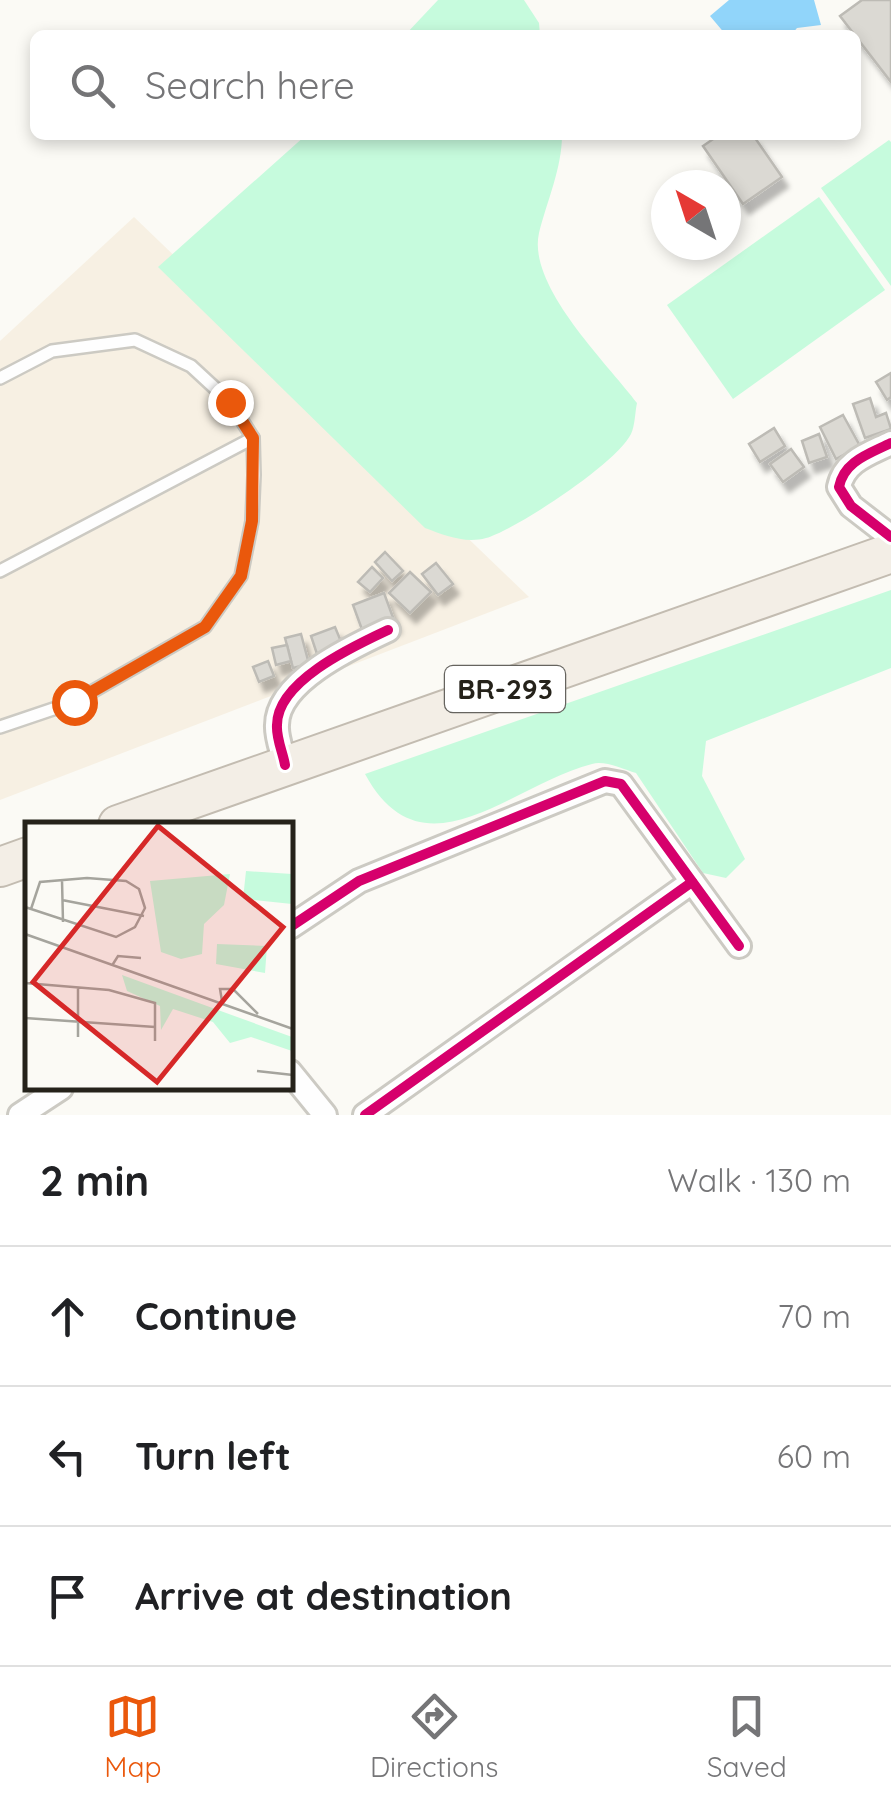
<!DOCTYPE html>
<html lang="en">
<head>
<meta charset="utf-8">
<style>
  body { margin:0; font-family:Quicksand,sans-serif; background:#f2f2f2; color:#202124 }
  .compass { position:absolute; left:651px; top:170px; width:90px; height:90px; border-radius:50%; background:#fff; box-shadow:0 5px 15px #0003; rotate:321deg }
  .stop { position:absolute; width:30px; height:30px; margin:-22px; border:8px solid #ea580c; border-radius:50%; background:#fff }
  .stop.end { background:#ea580c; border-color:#fff; box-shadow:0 2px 10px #0008 }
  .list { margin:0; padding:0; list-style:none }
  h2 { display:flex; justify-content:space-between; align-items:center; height:130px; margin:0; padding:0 40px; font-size:42px }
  h2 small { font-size:32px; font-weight:400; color:#757577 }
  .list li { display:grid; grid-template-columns:65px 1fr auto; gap:30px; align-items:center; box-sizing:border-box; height:140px; padding:0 40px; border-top:2px solid #e0e0e0 }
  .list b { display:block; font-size:38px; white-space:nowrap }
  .list em { font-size:32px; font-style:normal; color:#757577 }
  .icon { flex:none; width:55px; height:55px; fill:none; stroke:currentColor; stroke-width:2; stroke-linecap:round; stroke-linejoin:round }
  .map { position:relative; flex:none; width:891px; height:1115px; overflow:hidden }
  .search { position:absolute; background:#fff; box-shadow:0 5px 15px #0003; left:30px; right:30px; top:30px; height:110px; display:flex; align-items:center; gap:25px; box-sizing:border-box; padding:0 35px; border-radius:15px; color:#757577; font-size:38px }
  .sheet { height:550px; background:#fff }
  nav { display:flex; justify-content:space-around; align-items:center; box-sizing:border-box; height:140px; border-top:2px solid #e0e0e0; background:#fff; font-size:28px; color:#757577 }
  nav a { display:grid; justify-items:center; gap:5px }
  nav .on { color:#ea580c }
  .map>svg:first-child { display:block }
  .industrial { fill:#f7f0e3 }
  .green { fill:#c6fbdd }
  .water { fill:#91d5fa }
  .building { fill:#dbd9d3; stroke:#bdbbb5; stroke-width:2.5; filter:url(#shadow) }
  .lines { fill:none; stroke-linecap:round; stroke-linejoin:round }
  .service-casing { stroke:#cccac3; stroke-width:16 }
  .minor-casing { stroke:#cccac3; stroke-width:28 }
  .trunk-casing { stroke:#c3bcb1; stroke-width:42 }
  .service { stroke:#fefefe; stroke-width:11 }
  .minor { stroke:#fefefe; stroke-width:22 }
  .trunk { stroke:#f3eee6; stroke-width:38 }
  .cycleway-casing { stroke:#fff; stroke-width:16 }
  .cycleway { stroke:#d6006c; stroke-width:10 }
  .route { stroke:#ea580c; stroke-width:12 }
  .labels { text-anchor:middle; stroke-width:8; stroke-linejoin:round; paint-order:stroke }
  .shield { fill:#fff; stroke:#66645f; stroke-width:2.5 }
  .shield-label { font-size:28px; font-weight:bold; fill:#25221a }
  .inset-road { fill:none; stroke:#a5a49d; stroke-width:2.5 }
  .view { fill:#d62828; fill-opacity:0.15; stroke:#d62828; stroke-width:5 }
  .inset-edge { fill:none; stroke:#25221a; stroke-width:5 }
</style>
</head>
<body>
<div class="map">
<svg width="891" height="1115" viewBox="0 0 891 1115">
  <defs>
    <filter id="shadow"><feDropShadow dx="6" dy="10" stdDeviation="2.5" flood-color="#0004"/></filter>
  </defs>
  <rect width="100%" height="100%" fill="#fbfaf5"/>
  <path class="industrial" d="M 134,217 L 529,597 L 0,800 L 0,341 Z"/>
  <g class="green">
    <path d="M 438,0 L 524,0 L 539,23 L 540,35 L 405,35 Z"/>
    <path d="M 306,135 L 562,135 C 562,168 547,201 539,233 C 527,286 607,363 637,403 C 635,412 635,426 631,434 C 617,463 517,529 486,538 C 465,544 444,535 425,528 L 158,267 Z"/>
    <path d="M 889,140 L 891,142 L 891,286 L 821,188 Z"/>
    <path d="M 819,197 L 885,290 L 733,399 L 667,305 Z"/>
    <path d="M 891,590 L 891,668 L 706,741 L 702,776 L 745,859 L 726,878 L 703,873 L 636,773 C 623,769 604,760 592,764 C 512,784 423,881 365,774 Z"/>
  </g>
  <path class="water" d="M 729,0 L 814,0 L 821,25 L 797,28 L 791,35 L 726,35 L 710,16 Z"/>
  <g class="building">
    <path d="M 862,0 L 891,0 L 891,82 L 840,16 Z"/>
    <path d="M 719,135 L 753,135 L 782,177 L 743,204 L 703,146 Z"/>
    <path d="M 891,373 L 891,397 L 887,400 L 876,382 Z"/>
    <path d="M 870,398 L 876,417 L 886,413 L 891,429 L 865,438 L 853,404 Z"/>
    <path d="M 843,415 L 860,446 L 836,459 L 820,427 Z"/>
    <path d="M 774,428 L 785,446 L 760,462 L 749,444 Z"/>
    <path d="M 819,434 L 827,457 L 809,463 L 802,441 Z"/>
    <path d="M 791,449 L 804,467 L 783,482 L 770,464 Z"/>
    <path d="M 385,552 L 403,571 L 392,581 L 375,562 Z"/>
    <path d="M 436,563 L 453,584 L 438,595 L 422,574 Z"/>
    <path d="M 372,567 L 383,578 L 370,592 L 358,582 Z"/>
    <path d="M 410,572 L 431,592 L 410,613 L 389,593 Z"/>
    <path d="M 384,593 L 395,623 L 364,635 L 353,605 Z"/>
    <path d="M 335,627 L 342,644 L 317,654 L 311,636 Z"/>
    <path d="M 301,634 L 309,664 L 293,668 L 285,638 Z"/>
    <path d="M 287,645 L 291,661 L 276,665 L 272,648 Z"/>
    <path d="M 268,661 L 274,676 L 259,682 L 253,667 Z"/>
  </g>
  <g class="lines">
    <defs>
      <g id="service">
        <path d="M 0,378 L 52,351 L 135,340 L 191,366 L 230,402 L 253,438 L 254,475 L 252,521 L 241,576 L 205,627 L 74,702 L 0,727"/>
        <path d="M 0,571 L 253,438"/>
      </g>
      <g id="minor">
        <path d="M 891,443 C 869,454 844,461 839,487 L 851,506 L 891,537"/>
        <path d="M 285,765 C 283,753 276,738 277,725 C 277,681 354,646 388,630"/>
        <path d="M 290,927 L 359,881 L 605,781 L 621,784 L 739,946"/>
        <path d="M 290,1072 L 325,1115"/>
        <path d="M 20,1115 L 61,1088"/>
        <path d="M 365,1115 L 692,882"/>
      </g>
      <g id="trunk">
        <path d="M 118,825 L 891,553"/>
        <path d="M 0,867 L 28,857"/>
      </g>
    </defs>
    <use href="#service" class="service-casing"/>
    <use href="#minor" class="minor-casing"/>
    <use href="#trunk" class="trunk-casing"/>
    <use href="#service" class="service"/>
    <use href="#minor" class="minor"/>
    <use href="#trunk" class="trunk"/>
    <defs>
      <g id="cycleway">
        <path d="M 891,443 C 869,454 844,461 839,487 L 851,506 L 891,537"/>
        <path d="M 285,765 C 283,753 276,738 277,725 C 277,681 354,646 388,630"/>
        <path d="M 290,927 L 359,881 L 605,781 L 621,784 L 739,946"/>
        <path d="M 365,1115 L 692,882"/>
      </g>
    </defs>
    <use href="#cycleway" class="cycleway-casing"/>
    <use href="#cycleway" class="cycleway"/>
  </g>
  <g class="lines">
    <path class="route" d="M 74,702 L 205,627 L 241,576 L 252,521 L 253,438 L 230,402"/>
  </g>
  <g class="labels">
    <rect class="shield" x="445" y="666" width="120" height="46" rx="8"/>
    <g class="shield-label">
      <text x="505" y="699">BR-293</text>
    </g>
  </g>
  <g transform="translate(25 822)">
    <rect width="268" height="268" fill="#fbfaf5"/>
    <path d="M 221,49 L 267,52 L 267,82 L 218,77 ZM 205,52 L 199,83 L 179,102 L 177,132 L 156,137 L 136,130 L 125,59 ZM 192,122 L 242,124 L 240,151 L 191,142 ZM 97,153 L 267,215 L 267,229 L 226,215 L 205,221 L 188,200 L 148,187 L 136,208 L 135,184 L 102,169 Z" fill="#c6fbdd"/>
    <path class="inset-road" d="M 37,58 L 38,100M 37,78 L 119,94M 0,85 L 91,115 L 110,105 L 120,86 L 114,67 L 101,59 L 62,56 L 15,60 L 6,87M 0,112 L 268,207M 88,142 L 93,134 L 116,136M 0,161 L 84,168 L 130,181 L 130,219M 53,165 L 53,215M 197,179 L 195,167 L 208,167 L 233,192M 0,196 L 130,205M 232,249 L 268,253"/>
    <path class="view" d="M 133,4 L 258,105 L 132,260 L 8,160 Z"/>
    <rect width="268" height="268" class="inset-edge"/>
  </g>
</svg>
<svg class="compass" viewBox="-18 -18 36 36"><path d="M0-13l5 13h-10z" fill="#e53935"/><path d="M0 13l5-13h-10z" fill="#757577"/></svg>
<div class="stop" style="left:74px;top:702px"></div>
<div class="stop end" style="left:230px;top:402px"></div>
<div class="search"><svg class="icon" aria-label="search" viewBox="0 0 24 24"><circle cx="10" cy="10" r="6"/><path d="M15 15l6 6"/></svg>Search here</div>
</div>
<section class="sheet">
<h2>2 min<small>Walk · 130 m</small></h2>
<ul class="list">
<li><svg class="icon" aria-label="ahead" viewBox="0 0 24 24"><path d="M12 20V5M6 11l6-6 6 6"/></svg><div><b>Continue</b></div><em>70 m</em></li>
<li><svg class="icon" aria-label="left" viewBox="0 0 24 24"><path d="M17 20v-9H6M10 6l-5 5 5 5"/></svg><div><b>Turn left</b></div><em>60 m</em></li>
<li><svg class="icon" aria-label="arrive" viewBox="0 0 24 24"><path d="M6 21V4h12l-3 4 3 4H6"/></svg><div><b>Arrive at destination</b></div></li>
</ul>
</section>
<nav>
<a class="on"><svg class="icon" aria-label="map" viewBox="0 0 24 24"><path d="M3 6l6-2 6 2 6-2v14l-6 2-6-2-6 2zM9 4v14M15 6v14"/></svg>Map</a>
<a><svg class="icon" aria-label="directions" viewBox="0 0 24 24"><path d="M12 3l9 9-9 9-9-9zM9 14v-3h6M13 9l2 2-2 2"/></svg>Directions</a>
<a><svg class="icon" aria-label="saved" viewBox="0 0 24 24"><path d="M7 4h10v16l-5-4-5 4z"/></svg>Saved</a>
</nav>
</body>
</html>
